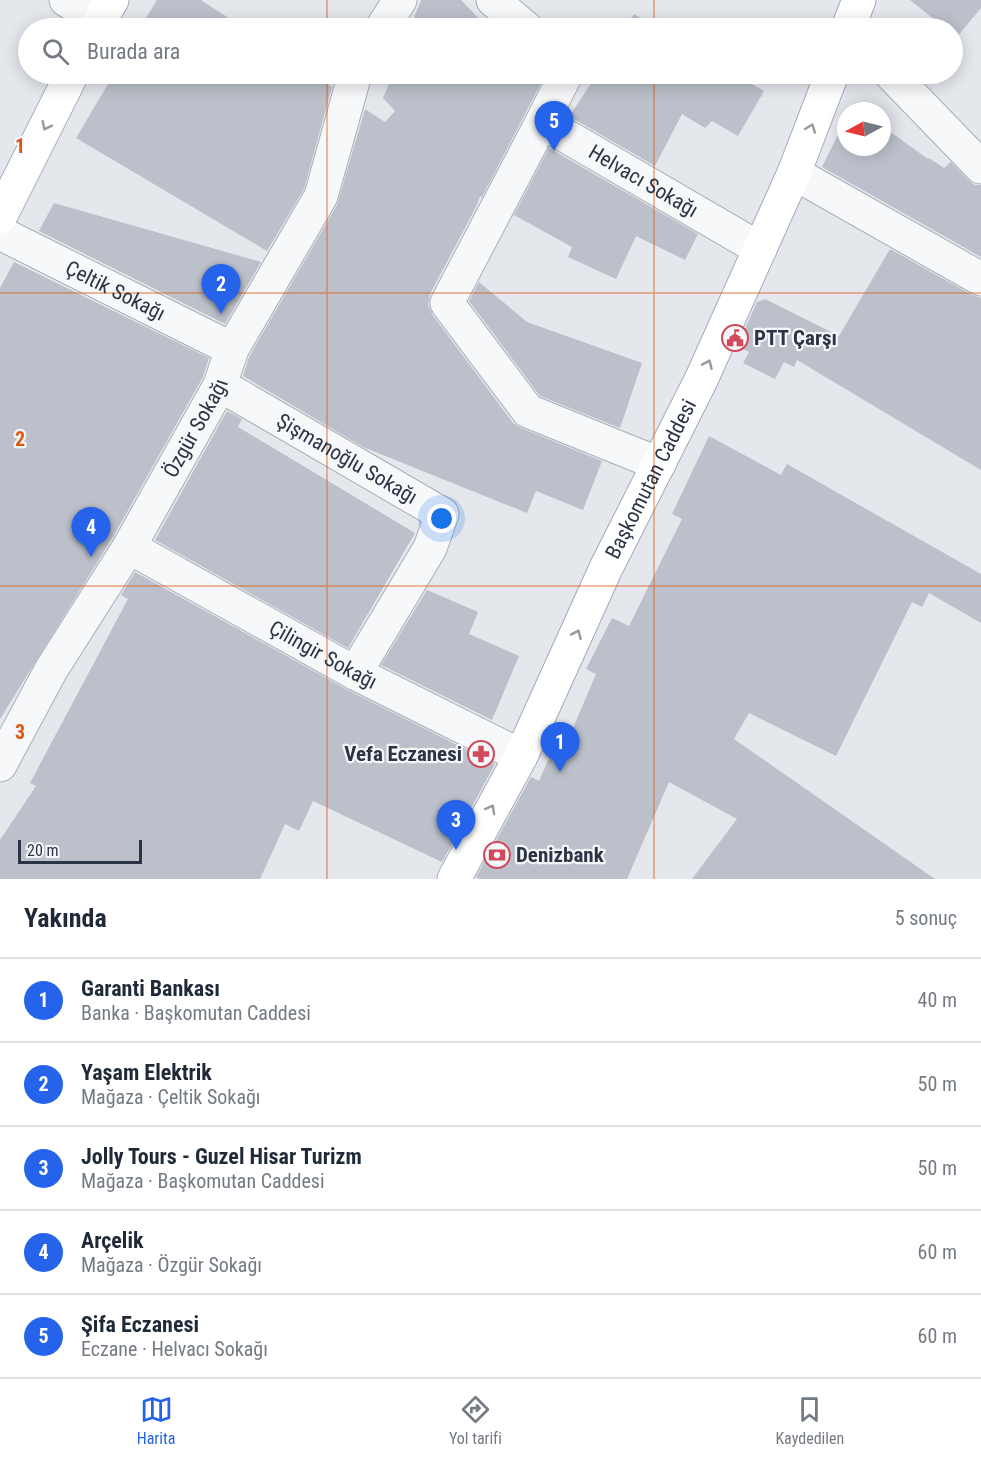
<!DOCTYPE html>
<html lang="tr">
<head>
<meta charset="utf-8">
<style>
  body { margin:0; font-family:"Roboto Condensed",sans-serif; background:#f2f2f3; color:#1f2937 }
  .compass { position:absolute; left:837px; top:102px; width:54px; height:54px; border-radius:50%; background:#fff; box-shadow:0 3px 15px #0003; rotate:263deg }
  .scale { position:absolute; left:18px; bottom:15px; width:124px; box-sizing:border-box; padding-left:6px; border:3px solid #2b3445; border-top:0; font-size:16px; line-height:21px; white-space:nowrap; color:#2b3445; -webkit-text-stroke:4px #f4f6f9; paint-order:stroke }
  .you { position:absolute; left:442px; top:519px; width:21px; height:21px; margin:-15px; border:4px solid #fff; border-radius:50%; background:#1a73e8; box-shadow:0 0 0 9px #1a73e833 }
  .badge { display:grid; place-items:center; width:39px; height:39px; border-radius:50%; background:#2563eb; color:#fff; font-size:20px; font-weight:700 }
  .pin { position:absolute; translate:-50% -50px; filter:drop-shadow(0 2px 3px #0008) }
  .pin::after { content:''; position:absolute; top:32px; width:21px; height:18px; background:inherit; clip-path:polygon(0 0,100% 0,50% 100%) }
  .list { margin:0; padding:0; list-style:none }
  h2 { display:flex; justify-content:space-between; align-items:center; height:78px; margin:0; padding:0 24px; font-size:26px }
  h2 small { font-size:20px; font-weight:400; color:#747a83 }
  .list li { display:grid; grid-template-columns:39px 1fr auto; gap:18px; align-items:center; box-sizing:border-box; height:84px; padding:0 24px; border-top:2px solid #e0e1e3 }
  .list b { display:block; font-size:22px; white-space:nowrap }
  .list p { margin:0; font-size:20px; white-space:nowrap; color:#747a83 }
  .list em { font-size:20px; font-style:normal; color:#747a83 }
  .icon { flex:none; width:33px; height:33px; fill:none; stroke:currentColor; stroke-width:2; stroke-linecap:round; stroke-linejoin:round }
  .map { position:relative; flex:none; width:981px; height:879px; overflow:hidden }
  .search { position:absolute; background:#fff; box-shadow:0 3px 15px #0003; left:18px; right:18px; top:18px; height:66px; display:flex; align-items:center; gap:15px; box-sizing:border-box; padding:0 21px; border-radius:33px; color:#747a83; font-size:22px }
  .sheet { height:498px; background:#fff }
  nav { display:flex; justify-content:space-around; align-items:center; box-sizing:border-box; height:84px; border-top:2px solid #e0e1e3; background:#fff; font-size:16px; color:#747a83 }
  nav a { display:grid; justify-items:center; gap:3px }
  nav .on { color:#2563eb }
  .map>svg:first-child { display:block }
  .building { fill:#bbc0ca }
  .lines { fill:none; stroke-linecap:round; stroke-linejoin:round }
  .minor-casing { stroke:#a9aeb7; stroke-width:35 }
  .major-casing { stroke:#a3abb8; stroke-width:35 }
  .minor { stroke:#f7f8fa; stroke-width:33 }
  .major { stroke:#fff; stroke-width:33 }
  .oneway { stroke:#959aa2 }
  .grid { fill:none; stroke:#df570f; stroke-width:1.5; stroke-opacity:0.55 }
  .labels { text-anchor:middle; stroke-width:4.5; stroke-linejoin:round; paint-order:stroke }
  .street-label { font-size:21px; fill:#2b3445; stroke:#f4f6f9 }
  .poi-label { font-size:21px; font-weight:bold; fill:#2b3445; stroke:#f4f6f9; text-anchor:start }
  .grid-label { font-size:20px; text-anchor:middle; font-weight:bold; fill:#df570f; stroke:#f4f6f9; stroke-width:4.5; stroke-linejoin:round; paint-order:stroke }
</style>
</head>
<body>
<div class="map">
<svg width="981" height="879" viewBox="0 0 981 879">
  <rect width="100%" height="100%" fill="#e4e7ec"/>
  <g class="building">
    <path d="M 157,0 L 201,0 L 244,28 L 140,28 Z"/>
    <path d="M 421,0 L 461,0 L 488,28 L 410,28 Z"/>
    <path d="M 910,0 L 981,0 L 981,8 L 956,38 L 952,35 L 952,28 L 945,28 Z"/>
    <path d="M 634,14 L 659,28 L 625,28 Z"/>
    <path d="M 114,74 L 312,74 L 332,87 L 304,189 L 267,251 L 76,138 Z"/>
    <path d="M 393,74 L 532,74 L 541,83 L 482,197 L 480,196 L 477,205 L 430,294 L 428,305 L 432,314 L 513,423 L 521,428 L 602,461 L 583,510 L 536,491 L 527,513 L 363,447 L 243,376 L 249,357 L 337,205 L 365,109 L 385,122 L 395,111 L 383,98 Z"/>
    <path d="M 597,74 L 734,74 L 764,91 L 738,136 L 712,121 L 705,128 L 682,114 L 655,166 L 567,115 L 568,111 L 571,114 Z"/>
    <path d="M 846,118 L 846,147 L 882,147 L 882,126 L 928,159 L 929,158 L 944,168 L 951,162 L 968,180 L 975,185 L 981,185 L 981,257 L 822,167 Z"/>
    <path d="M 549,148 L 698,234 L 685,260 L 636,236 L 616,279 L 568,257 L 572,247 L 514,215 Z"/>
    <path d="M 54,203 L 261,262 L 225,324 L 39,231 Z"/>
    <path d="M 890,249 L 972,295 L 981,298 L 981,470 L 797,360 L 794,367 L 784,362 L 775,379 L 743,363 L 749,352 L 737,346 L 757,302 L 765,299 L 839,336 Z"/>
    <path d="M 14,262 L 209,358 L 203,377 L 113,537 L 0,719 L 0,288 Z"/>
    <path d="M 479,282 L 527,322 L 642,363 L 620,428 L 540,396 L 469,301 Z"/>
    <path d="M 227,411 L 242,419 L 238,427 L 415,533 L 348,648 L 155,540 Z"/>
    <path d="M 709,436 L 781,475 L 787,464 L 981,574 L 981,623 L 929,593 L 922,607 L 912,602 L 836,756 L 749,713 L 734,739 L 935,879 L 692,879 L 737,819 L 669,782 L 627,879 L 480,879 L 476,877 L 531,777 L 539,781 L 559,736 L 568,740 L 596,674 L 586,669 L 612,618 L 629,626 L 682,519 L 672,514 Z"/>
    <path d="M 135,572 L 346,689 L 495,764 L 442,862 L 313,801 L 299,831 L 285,824 L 260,879 L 0,879 L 0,840 L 36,786 L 30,783 L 128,599 L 121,595 Z"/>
    <path d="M 427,590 L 478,612 L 469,634 L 519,656 L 492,720 L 381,665 Z"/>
  </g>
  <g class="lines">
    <defs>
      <g id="minor">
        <path d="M 66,0 L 99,19"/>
        <path d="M 493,0 L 526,28"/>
        <path d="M 382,28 L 400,0"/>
        <path id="s1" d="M 566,74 L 542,122 L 760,249"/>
        <path d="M 891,74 L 981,167"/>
        <path d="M 542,122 L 447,303 L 528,411 L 659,464"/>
        <path d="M 794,173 L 981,279"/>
        <path id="s2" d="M 0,233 L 232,349"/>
        <path id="s3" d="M 220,385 L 442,514 L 430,548 L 355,673"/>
        <path id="s4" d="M 129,547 L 355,673 L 521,756"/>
        <path id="s5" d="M 0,765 L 51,670 L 129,547 L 220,385 L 232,349 L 321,196 L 355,74"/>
      </g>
      <g id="major">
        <path d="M 95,28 L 112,0"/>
        <path d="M 848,28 L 859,0"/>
        <path d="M 0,217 L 72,74"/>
        <path id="s6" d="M 454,879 L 521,756 L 606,568 L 701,380 L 794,173 L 832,74"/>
      </g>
    </defs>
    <use href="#minor" class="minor-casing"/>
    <use href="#major" class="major-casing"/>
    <use href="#minor" class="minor"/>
    <use href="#major" class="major"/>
  </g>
  <defs><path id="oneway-chevron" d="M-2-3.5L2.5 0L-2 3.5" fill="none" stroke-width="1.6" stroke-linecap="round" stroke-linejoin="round" transform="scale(1.5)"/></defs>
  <g class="oneway">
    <use href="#oneway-chevron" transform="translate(46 126) rotate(117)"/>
    <use href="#oneway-chevron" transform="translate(811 128) rotate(-70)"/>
    <use href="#oneway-chevron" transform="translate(708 364) rotate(-66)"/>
    <use href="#oneway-chevron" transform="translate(577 634) rotate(-66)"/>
    <use href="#oneway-chevron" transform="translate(491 809) rotate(-61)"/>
  </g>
  <path class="grid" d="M 327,0 L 327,28M 654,0 L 654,28M 327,74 L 327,879M 654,74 L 654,879M 0,293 L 981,293M 0,586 L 981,586"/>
  <defs>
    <symbol id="civic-ring" viewBox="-11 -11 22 22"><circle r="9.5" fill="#f4f6f9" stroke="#d1495b" stroke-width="1.5"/><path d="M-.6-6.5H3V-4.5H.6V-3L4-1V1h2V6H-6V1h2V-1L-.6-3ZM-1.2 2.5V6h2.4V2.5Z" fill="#d1495b"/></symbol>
    <symbol id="pharmacy-ring" viewBox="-11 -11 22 22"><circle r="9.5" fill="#f4f6f9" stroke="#d1495b" stroke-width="1.5"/><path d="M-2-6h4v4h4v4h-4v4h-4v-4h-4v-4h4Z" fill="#d1495b"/></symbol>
    <symbol id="bank-ring" viewBox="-11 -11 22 22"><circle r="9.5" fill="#f4f6f9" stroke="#d1495b" stroke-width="1.5"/><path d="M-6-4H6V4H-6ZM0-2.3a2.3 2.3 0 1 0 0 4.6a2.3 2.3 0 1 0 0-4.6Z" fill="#d1495b"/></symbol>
  </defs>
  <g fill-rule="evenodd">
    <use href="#civic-ring" x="720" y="323" width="30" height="30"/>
    <use href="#pharmacy-ring" x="466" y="739" width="30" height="30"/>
    <use href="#bank-ring" x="482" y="840" width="30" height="30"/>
  </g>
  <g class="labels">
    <g class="street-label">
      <text dy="7" stroke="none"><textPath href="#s1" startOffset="171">Helvacı Sokağı</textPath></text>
      <text dy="7" stroke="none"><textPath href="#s2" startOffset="129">Çeltik Sokağı</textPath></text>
      <text dy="7" stroke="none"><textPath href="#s5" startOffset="390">Özgür Sokağı</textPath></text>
      <text dy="7" stroke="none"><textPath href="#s3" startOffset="147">Şişmanoğlu Sokağı</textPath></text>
      <text dy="7" stroke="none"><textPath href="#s6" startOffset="446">Başkomutan Caddesi</textPath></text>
      <text dy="7" stroke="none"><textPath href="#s4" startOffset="222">Çilingir Sokağı</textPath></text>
    </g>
    <g class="poi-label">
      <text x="754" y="345">PTT Çarşı</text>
      <text x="462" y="761" text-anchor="end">Vefa Eczanesi</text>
      <text x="516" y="862">Denizbank</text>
    </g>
  </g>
  <g class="grid-label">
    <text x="20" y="153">1</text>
    <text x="20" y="446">2</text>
    <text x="20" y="739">3</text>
  </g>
</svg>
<svg class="compass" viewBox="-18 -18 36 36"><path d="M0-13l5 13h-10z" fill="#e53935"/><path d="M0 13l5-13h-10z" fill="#747a83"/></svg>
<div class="scale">20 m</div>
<div class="you"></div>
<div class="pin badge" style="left:560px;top:772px">1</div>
<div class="pin badge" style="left:221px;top:314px">2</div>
<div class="pin badge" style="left:456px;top:850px">3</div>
<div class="pin badge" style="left:91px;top:557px">4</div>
<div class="pin badge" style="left:554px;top:151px">5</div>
<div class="search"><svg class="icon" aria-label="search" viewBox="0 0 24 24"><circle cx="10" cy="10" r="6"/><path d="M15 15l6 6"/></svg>Burada ara</div>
</div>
<section class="sheet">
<h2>Yakında<small>5 sonuç</small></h2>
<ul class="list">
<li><span class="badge">1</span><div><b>Garanti Bankası</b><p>Banka · Başkomutan Caddesi</p></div><em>40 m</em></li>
<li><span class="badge">2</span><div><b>Yaşam Elektrik</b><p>Mağaza · Çeltik Sokağı</p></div><em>50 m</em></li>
<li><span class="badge">3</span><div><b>Jolly Tours - Guzel Hisar Turizm</b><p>Mağaza · Başkomutan Caddesi</p></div><em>50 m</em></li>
<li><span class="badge">4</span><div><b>Arçelik</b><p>Mağaza · Özgür Sokağı</p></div><em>60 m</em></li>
<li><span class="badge">5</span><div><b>Şifa Eczanesi</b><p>Eczane · Helvacı Sokağı</p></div><em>60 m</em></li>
</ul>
</section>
<nav>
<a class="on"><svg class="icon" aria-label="map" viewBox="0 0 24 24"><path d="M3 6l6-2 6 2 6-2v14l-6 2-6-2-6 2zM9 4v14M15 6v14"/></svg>Harita</a>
<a><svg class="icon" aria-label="directions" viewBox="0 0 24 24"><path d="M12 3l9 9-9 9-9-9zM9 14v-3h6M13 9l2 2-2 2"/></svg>Yol tarifi</a>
<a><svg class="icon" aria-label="saved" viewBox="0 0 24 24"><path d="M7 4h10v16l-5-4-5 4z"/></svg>Kaydedilen</a>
</nav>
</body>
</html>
